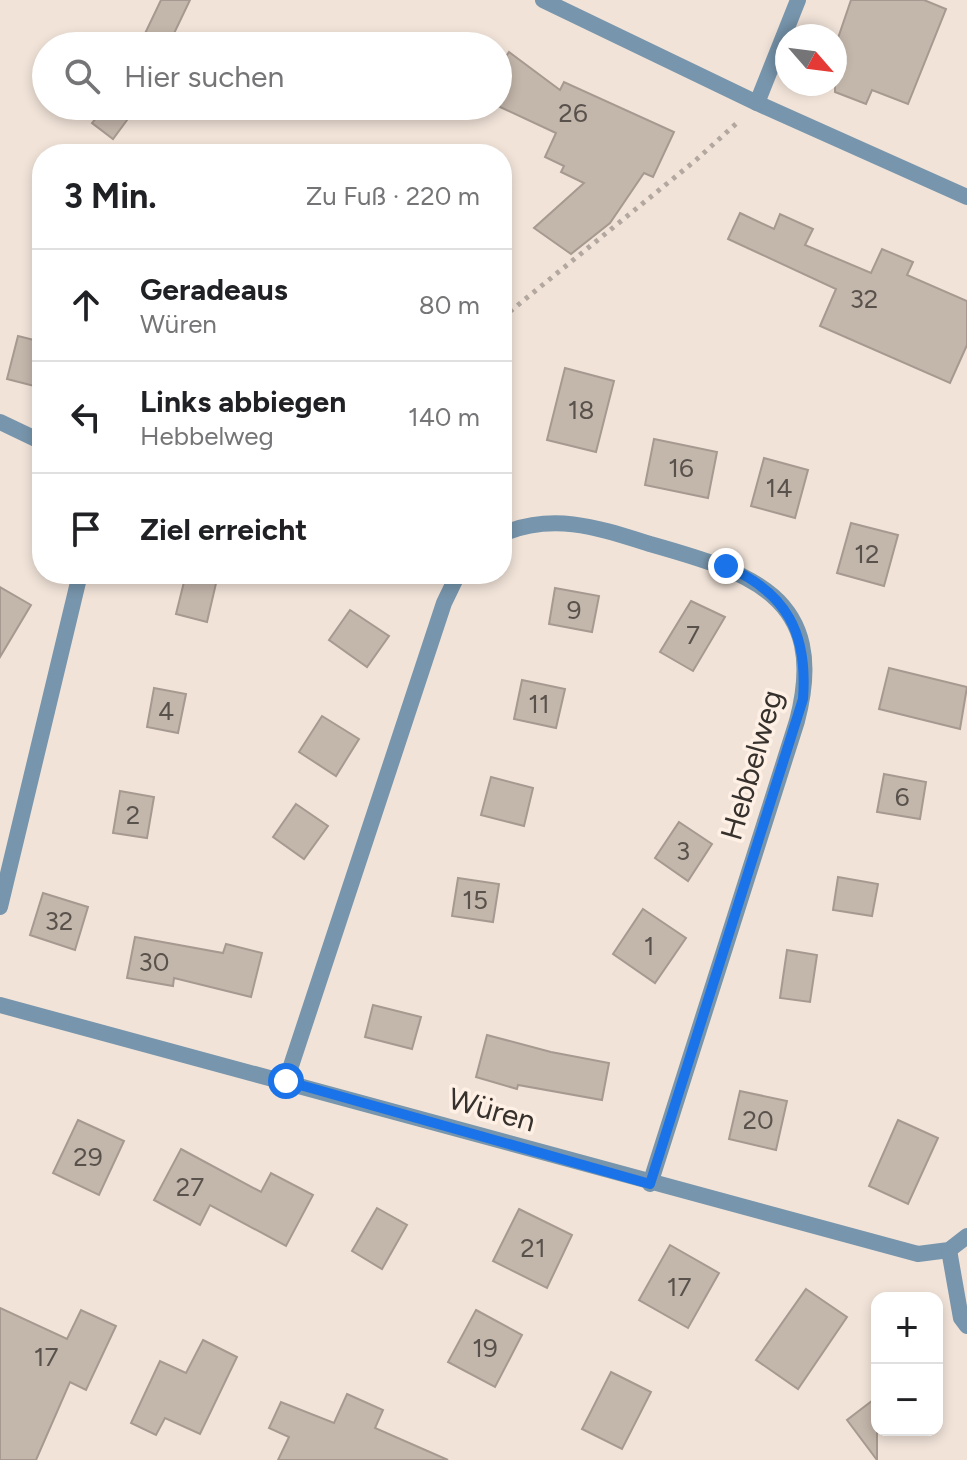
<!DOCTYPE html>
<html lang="de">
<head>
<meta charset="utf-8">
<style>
  body { margin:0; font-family:Figtree,sans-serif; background:#f2f2f2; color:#202124 }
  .controls { position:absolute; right:24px; bottom:24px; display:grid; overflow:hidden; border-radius:16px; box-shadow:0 4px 12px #0003 }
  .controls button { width:72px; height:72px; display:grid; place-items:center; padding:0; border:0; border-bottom:2px solid #e0e0e0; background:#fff; color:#202124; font:40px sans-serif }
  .compass { position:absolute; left:775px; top:24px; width:72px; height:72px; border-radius:50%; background:#fff; box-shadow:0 4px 12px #0003; rotate:118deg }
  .stop { position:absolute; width:24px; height:24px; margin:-18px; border:6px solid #1a73e8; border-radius:50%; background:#fff }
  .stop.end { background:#1a73e8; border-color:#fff; box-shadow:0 2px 8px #0008 }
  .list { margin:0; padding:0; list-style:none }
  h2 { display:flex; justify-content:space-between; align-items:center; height:104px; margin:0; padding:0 32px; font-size:34px }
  h2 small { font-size:26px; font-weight:400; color:#757577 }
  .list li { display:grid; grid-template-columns:52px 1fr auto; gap:24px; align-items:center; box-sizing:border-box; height:112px; padding:0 32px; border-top:2px solid #e0e0e0 }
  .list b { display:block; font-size:30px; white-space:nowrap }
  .list p { margin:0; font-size:26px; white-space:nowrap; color:#757577 }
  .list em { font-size:26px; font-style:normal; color:#757577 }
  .icon { flex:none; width:44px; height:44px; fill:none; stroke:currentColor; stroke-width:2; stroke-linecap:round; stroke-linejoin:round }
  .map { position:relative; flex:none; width:967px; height:1460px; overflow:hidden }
  .search { position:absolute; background:#fff; box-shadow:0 4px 12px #0003; left:32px; top:32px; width:480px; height:88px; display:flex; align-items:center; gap:20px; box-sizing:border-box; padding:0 28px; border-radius:44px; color:#757577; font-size:30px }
  .panel { position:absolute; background:#fff; box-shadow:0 4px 12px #0003; left:32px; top:144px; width:480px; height:440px; border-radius:32px }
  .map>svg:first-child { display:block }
  .building { fill:#c3b6ab; stroke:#a6998f; stroke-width:2 }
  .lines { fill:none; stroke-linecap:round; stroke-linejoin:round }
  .path { stroke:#b3a89f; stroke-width:5; stroke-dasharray:4 6; stroke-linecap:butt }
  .minor { stroke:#7795ac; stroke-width:16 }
  .route { stroke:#1a73e8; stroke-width:10 }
  .labels { text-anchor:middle; stroke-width:7; stroke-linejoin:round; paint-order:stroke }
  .number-label { font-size:26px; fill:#59524c }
  .street-label { font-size:30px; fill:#36312d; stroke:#fef0e5 }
</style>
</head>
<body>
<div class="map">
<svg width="967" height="1460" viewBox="0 0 967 1460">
  <rect width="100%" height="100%" fill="#f1e3d8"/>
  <g class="building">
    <path d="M 161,0 L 190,0 L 168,46 L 139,46 Z"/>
    <path d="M 851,0 L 924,0 L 946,9 L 908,104 L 872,90 L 866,104 L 835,92 L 835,47 Z"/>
    <path d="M 509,52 L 560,90 L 564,82 L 674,132 L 653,177 L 644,173 L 610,223 L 571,254 L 534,228 L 584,183 L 561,172 L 564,166 L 545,157 L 556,133 L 498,106 L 498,68 Z"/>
    <path d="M 106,106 L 117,106 L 130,116 L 113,139 L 92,123 Z"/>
    <path d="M 740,213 L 774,229 L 780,214 L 813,229 L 805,245 L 871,273 L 882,249 L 913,262 L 907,275 L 967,301 L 967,345 L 950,383 L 820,326 L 836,289 L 728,239 Z"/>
    <path d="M 18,336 L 42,342 L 42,388 L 7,379 Z"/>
    <path d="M 565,368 L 614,381 L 596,452 L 547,440 Z"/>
    <path d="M 654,439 L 717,452 L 708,498 L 645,485 Z"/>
    <path d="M 764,458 L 808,470 L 795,518 L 751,506 Z"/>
    <path d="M 851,523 L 898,535 L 884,586 L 837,573 Z"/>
    <path d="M 186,574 L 217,579 L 207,622 L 176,614 Z"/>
    <path d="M 0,587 L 31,605 L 0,657 Z"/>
    <path d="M 555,588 L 599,596 L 592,632 L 549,624 Z"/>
    <path d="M 691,601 L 725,617 L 693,671 L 660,652 Z"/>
    <path d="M 350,610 L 389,636 L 367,667 L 329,640 Z"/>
    <path d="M 889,668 L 967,687 L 960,729 L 879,709 Z"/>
    <path d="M 522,680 L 565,689 L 556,728 L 514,719 Z"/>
    <path d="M 154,688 L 186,694 L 178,733 L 147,727 Z"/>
    <path d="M 322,716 L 359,739 L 336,776 L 299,752 Z"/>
    <path d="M 884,774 L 926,782 L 920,819 L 877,812 Z"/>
    <path d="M 491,777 L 533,788 L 524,826 L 481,815 Z"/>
    <path d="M 120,791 L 154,797 L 147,838 L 113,833 Z"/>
    <path d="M 296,804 L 328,826 L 304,859 L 273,837 Z"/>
    <path d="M 679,822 L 712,844 L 688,881 L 655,858 Z"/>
    <path d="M 838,877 L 878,884 L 872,916 L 833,910 Z"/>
    <path d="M 458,878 L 499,884 L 493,922 L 452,916 Z"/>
    <path d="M 43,893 L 88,907 L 75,950 L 30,935 Z"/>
    <path d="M 643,909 L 686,938 L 655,983 L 613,954 Z"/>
    <path d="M 135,937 L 223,953 L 226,944 L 262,953 L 251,997 L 174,978 L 173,986 L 127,978 Z"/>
    <path d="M 787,950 L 817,955 L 810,1002 L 780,998 Z"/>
    <path d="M 373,1005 L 421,1017 L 412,1049 L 365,1037 Z"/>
    <path d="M 487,1035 L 551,1052 L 609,1063 L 602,1100 L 518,1085 L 517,1089 L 476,1077 Z"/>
    <path d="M 740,1091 L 787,1101 L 776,1150 L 729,1139 Z"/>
    <path d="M 78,1120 L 124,1141 L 99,1195 L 53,1173 Z"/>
    <path d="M 898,1120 L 938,1138 L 908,1204 L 869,1186 Z"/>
    <path d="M 181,1149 L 261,1192 L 271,1173 L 313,1195 L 286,1246 L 210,1205 L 200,1225 L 154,1200 Z"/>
    <path d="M 377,1208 L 407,1225 L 382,1269 L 352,1251 Z"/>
    <path d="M 519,1209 L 572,1235 L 547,1288 L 493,1261 Z"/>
    <path d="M 670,1245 L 719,1273 L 688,1328 L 639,1300 Z"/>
    <path d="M 806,1289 L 847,1317 L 798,1389 L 756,1360 Z"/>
    <path d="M 0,1308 L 67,1339 L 81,1310 L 116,1326 L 86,1390 L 70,1382 L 36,1460 L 0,1460 Z"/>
    <path d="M 476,1310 L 522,1335 L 495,1387 L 448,1362 Z"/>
    <path d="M 203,1340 L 237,1357 L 200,1434 L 165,1418 L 156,1435 L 131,1423 L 160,1361 L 186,1373 Z"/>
    <path d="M 611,1372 L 651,1392 L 622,1449 L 582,1429 Z"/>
    <path d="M 347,1394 L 383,1410 L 375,1428 L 448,1460 L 278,1460 L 289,1437 L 269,1428 L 281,1402 L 334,1423 Z"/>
    <path d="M 877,1397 L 877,1460 L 847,1420 Z"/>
  </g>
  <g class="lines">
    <path class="path" d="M 502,318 L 696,160 L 739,121"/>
    <g class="minor">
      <path d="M 543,0 L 757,103 L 967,197"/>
      <path d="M 757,103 L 798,0"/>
      <path d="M 0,422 L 42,442"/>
      <path d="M 502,534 C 554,512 599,528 650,544 C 749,572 830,596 797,721 L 650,1184"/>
      <path d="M 0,907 L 80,574"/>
      <path d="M 0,1005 L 918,1254 L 949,1250 L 967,1236"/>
      <path d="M 286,1081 L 444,603 L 458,574"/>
      <path d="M 949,1250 L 961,1318 L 967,1326"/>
    </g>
  </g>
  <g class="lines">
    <path class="route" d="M 286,1081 L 650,1184 L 803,699 C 808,633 787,593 726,566"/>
  </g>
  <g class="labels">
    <g class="number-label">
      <text x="573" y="122">26</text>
      <text x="864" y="308">32</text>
      <text x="581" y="419">18</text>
      <text x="681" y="477">16</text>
      <text x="779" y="497">14</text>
      <text x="867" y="563">12</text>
      <text x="574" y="619">9</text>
      <text x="693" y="644">7</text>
      <text x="539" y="713">11</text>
      <text x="166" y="720">4</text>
      <text x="902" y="806">6</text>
      <text x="133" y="824">2</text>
      <text x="683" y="860">3</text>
      <text x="475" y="909">15</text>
      <text x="59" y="930">32</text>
      <text x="649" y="955">1</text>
      <text x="154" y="971">30</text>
      <text x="758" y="1129">20</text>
      <text x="88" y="1166">29</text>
      <text x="190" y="1196">27</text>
      <text x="533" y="1257">21</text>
      <text x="679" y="1296">17</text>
      <text x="485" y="1357">19</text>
      <text x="46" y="1366">17</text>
    </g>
    <g class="street-label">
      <text transform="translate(752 765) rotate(-74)" y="10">Hebbelweg</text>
      <text transform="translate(492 1110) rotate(16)" y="10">Würen</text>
    </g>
  </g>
</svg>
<div class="controls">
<button>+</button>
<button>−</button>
</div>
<svg class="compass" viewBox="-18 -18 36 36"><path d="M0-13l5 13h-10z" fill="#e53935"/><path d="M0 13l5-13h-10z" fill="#757577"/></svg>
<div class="stop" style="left:286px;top:1081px"></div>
<div class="stop end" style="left:726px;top:566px"></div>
<div class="search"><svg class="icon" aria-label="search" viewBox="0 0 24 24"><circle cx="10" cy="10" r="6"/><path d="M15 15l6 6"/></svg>Hier suchen</div>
<section class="panel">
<h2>3 Min.<small>Zu Fuß · 220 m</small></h2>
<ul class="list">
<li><svg class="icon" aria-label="ahead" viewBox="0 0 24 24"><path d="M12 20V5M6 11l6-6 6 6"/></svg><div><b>Geradeaus</b><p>Würen</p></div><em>80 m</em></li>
<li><svg class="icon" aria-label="left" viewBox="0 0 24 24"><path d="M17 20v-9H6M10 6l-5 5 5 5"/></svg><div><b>Links abbiegen</b><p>Hebbelweg</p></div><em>140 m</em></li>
<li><svg class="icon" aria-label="arrive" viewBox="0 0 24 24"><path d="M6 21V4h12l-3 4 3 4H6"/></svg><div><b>Ziel erreicht</b></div></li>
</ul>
</section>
</div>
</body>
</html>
